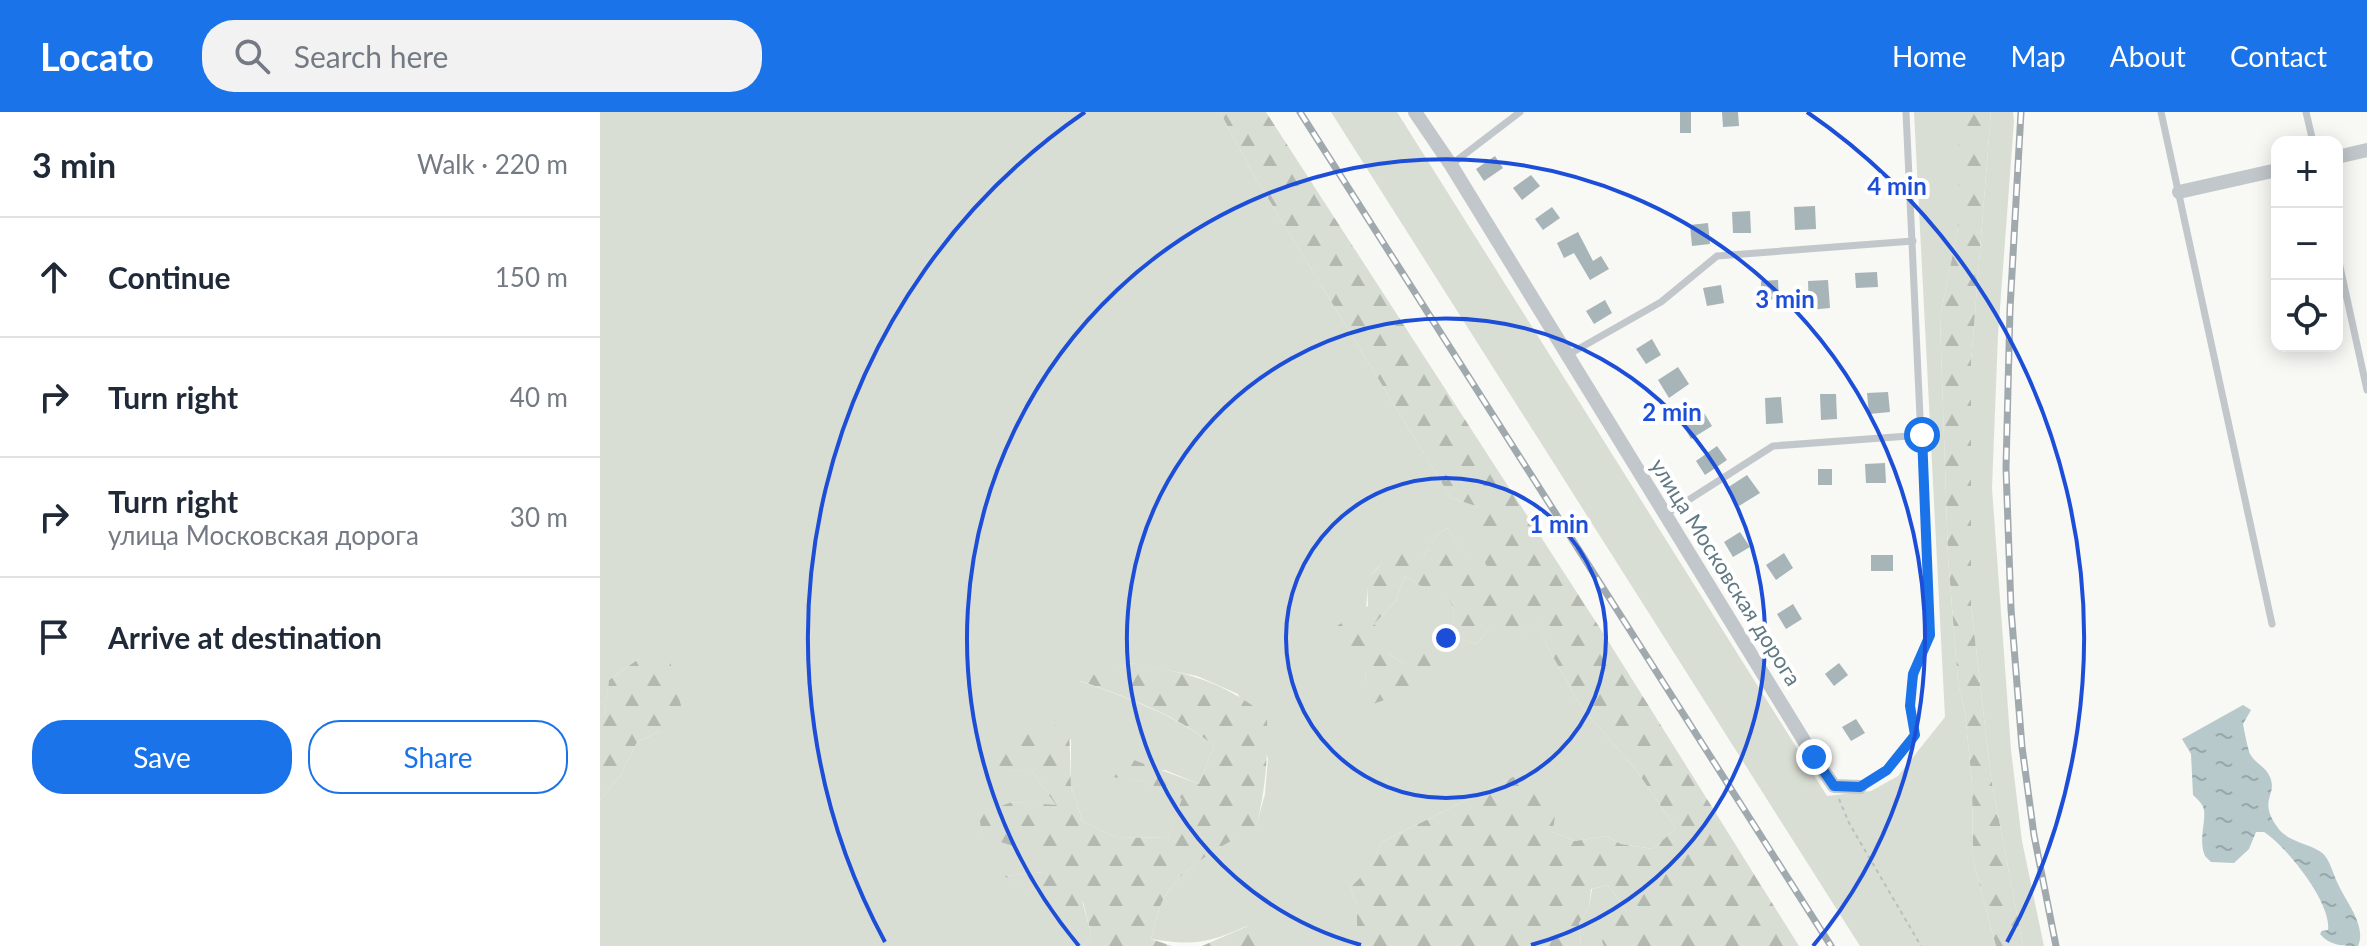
<!DOCTYPE html>
<html lang="en">
<head>
<meta charset="utf-8">
<style>
  body { margin:0; font-family:Lato,sans-serif; background:#f2f2f3; color:#1f2937 }
  .controls { position:absolute; right:24px; top:24px; display:grid; overflow:hidden; border-radius:16px; box-shadow:0 4px 20px #0003 }
  .controls button { width:72px; height:72px; display:grid; place-items:center; padding:0; border:0; border-bottom:2px solid #e0e1e3; background:#fff; color:#1f2937; font:40px sans-serif }
  .stop { position:absolute; width:24px; height:24px; margin:-18px; border:6px solid #1a73e8; border-radius:50%; background:#fff }
  .stop.end { background:#1a73e8; border-color:#fff; box-shadow:0 2px 8px #0008 }
  .list { margin:0; padding:0; list-style:none }
  h2 { display:flex; justify-content:space-between; align-items:center; height:104px; margin:0; padding:0 32px; font-size:34px }
  h2 small { font-size:26px; font-weight:400; color:#747a83 }
  .list li { display:grid; grid-template-columns:52px 1fr auto; gap:24px; align-items:center; box-sizing:border-box; height:120px; padding:0 32px; border-top:2px solid #e0e1e3 }
  .list b { display:block; font-size:30px; white-space:nowrap }
  .list p { margin:0; font-size:26px; white-space:nowrap; color:#747a83 }
  .list em { font-size:26px; font-style:normal; color:#747a83 }
  .actions { display:flex; gap:16px; padding:24px 32px }
  .actions a { flex:1; padding:18px 0; border:2px solid #1a73e8; border-radius:32px; text-align:center; font-size:28px; color:#1a73e8 }
  .actions .main { background:#1a73e8; color:#fff }
  .icon { flex:none; width:44px; height:44px; fill:none; stroke:currentColor; stroke-width:2; stroke-linecap:round; stroke-linejoin:round }
  .map { position:relative; flex:none; width:1767px; height:834px; overflow:hidden }
  header { display:flex; align-items:center; gap:48px; box-sizing:border-box; height:112px; padding:0 40px; background:#1a73e8; color:#fff }
  header strong { font-size:38px }
  nav { display:flex; gap:44px; margin-inline-start:auto; font-size:28px }
  .search { width:560px; height:72px; background:#f2f2f3; display:flex; align-items:center; gap:20px; box-sizing:border-box; padding:0 28px; border-radius:32px; color:#747a83; font-size:30px }
  main { display:flex }
  aside { flex:1; background:#fff }
  .map>svg:first-child { display:block }
  .grass { fill:#d9ded4 }
  .forest { fill:url(#forest-firs) }
  .water { fill:url(#water-ripples) }
  .building { fill:#a7b4b8 }
  .lines { fill:none; stroke-linecap:round; stroke-linejoin:round }
  .path { stroke:#b9bec0; stroke-width:2; stroke-dasharray:4 4; stroke-linecap:butt }
  .lane { stroke:#c1c7ca; stroke-width:7 }
  .street { stroke:#c1c7ca; stroke-width:14 }
  .rail-casing { stroke:#a0aaae; stroke-width:7 }
  .rail { stroke:#fff; stroke-width:4; stroke-dasharray:12; stroke-linecap:butt }
  .route { stroke:#1a73e8; stroke-width:10 }
  .ring { fill:none; stroke:#1d4ed8; stroke-width:4 }
  .labels { text-anchor:middle; stroke-width:8; stroke-linejoin:round; paint-order:stroke }
  .street-label { font-size:22px; fill:#617982; stroke:#fff }
  .centre { fill:#1d4ed8; stroke:#fff; stroke-width:4 }
  .ring-label { font-size:24px; text-anchor:middle; font-weight:bold; fill:#1d4ed8; stroke:#fff; stroke-width:8; stroke-linejoin:round; paint-order:stroke }
</style>
</head>
<body>
<header>
<strong>Locato</strong>
<div class="search"><svg class="icon" aria-label="search" viewBox="0 0 24 24"><circle cx="10" cy="10" r="6"/><path d="M15 15l6 6"/></svg>Search here</div>
<nav><a>Home</a><a>Map</a><a>About</a><a>Contact</a></nav>
</header>
<main>
<aside>
<h2>3 min<small>Walk · 220 m</small></h2>
<ul class="list">
<li><svg class="icon" aria-label="ahead" viewBox="0 0 24 24"><path d="M12 20V5M6 11l6-6 6 6"/></svg><div><b>Continue</b></div><em>150 m</em></li>
<li><svg class="icon" aria-label="right" viewBox="0 0 24 24"><path d="M7 20v-9h11M14 6l5 5-5 5"/></svg><div><b>Turn right</b></div><em>40 m</em></li>
<li><svg class="icon" aria-label="right" viewBox="0 0 24 24"><path d="M7 20v-9h11M14 6l5 5-5 5"/></svg><div><b>Turn right</b><p>улица Московская дорога</p></div><em>30 m</em></li>
<li><svg class="icon" aria-label="arrive" viewBox="0 0 24 24"><path d="M6 21V4h12l-3 4 3 4H6"/></svg><div><b>Arrive at destination</b></div></li>
</ul>
<div class="actions"><a class="main">Save</a><a>Share</a></div>
</aside>
<div class="map">
<svg width="1767" height="834" viewBox="0 0 1767 834">
  <defs>
    <pattern id="forest-firs" width="22" height="20" patternUnits="userSpaceOnUse" patternTransform="scale(2)"><rect width="22" height="20" fill="#d9ded4"/><path d="M5 1l3.5 6h-7zM16 11l3.5 6h-7z" fill="#b3b9b1"/></pattern>
    <pattern id="water-ripples" width="26" height="14" patternUnits="userSpaceOnUse" patternTransform="scale(2)"><rect width="26" height="14" fill="#b7c9cb"/><path d="M2 4q2-2 4 0t4 0M15 11q2-2 4 0t4 0" fill="none" stroke="#98a8aa"/></pattern>
  </defs>
  <rect width="100%" height="100%" fill="#f8f8f5"/>
  <g class="grass">
    <path d="M 0,0 L 620,0 L 652,60 L 851,386 L 879,395 L 893,466 L 872,453 L 847,416 L 838,422 L 824,443 L 809,435 C 793,442 780,450 770,465 C 765,472 765,557 766,570 L 805,552 L 789,542 L 774,512 L 795,490 L 805,464 L 825,477 L 845,477 L 854,498 L 853,524 L 876,532 L 889,517 L 926,521 L 936,507 L 948,536 L 980,593 L 1036,658 L 1076,716 L 1053,737 L 1021,732 L 1006,724 L 975,729 L 953,720 L 937,676 L 923,660 L 782,730 L 767,760 L 750,776 L 757,793 L 757,831 L 755,834 L 655,834 L 647,814 C 608,831 594,834 551,827 C 555,815 557,801 562,790 C 579,755 624,733 656,714 L 665,682 L 668,646 L 638,582 L 597,564 L 531,551 L 480,569 C 527,586 575,602 614,634 L 599,672 L 565,658 L 494,661 L 545,670 L 583,687 L 568,725 L 518,726 L 483,710 L 471,675 L 471,627 L 382,657 L 432,659 L 457,694 L 412,690 L 380,702 L 382,723 L 427,738 L 444,760 L 405,764 L 438,780 L 464,805 L 482,789 L 491,821 L 484,834 L 0,834 L 0,688 L 20,664 L 37,630 L 61,619 L 40,546 L 9,568 L 4,605 L 0,601 Z"/>
    <path d="M 731,0 L 797,0 L 1227,684 L 1271,679 L 1298,664 L 1345,605 L 1314,0 L 1358,0 L 1358,116 L 1340,206 L 1348,445 L 1358,570 L 1365,600 L 1372,671 L 1373,748 L 1396,834 L 1260,834 Z"/>
    <path d="M 1391,0 L 1413,0 L 1414,9 L 1398,223 L 1392,376 L 1411,638 L 1422,729 L 1444,834 L 1423,834 L 1391,666 L 1371,493 L 1371,251 Z"/>
    <path d="M 1008,773 L 1027,800 L 1002,830 L 1004,834 L 981,834 L 979,811 L 989,795 L 992,777 Z"/>
  </g>
  <g class="forest">
    <path d="M 620,0 L 666,0 L 1005,524 L 1199,834 L 1004,834 L 1002,830 L 1009,807 L 1027,800 L 1008,773 L 991,777 L 989,795 L 979,811 L 981,834 L 755,834 L 757,830 L 757,793 L 750,776 L 767,759 L 782,730 L 923,660 L 956,693 L 953,720 L 975,729 L 1006,724 L 1021,732 L 1053,737 L 1076,716 L 1036,658 L 980,593 L 948,536 L 936,508 L 926,521 L 914,530 L 889,517 L 876,532 L 852,524 L 854,498 L 845,478 L 825,477 L 805,464 L 795,490 L 774,512 L 787,525 L 789,542 L 805,552 L 831,531 L 849,548 C 827,571 803,582 773,592 L 766,570 L 764,546 L 744,551 L 737,514 L 768,494 L 767,468 L 788,444 L 796,425 L 824,443 L 838,422 L 847,416 L 872,452 L 892,465 L 865,409 L 879,395 L 851,386 L 652,60 Z"/>
    <path d="M 1358,0 L 1391,0 L 1371,251 L 1371,493 L 1391,666 L 1423,834 L 1396,834 L 1373,748 L 1372,671 L 1365,600 L 1358,570 L 1348,445 L 1340,206 L 1358,116 Z"/>
    <path d="M 40,546 L 70,549 L 86,614 L 61,619 L 37,630 L 20,664 L 0,688 L 0,601 L 4,604 L 9,568 Z"/>
    <path d="M 532,551 C 590,562 618,567 667,604 C 668,643 666,677 656,715 C 624,733 579,755 562,790 C 557,801 555,815 551,827 L 572,834 L 484,834 L 491,821 L 483,790 L 464,806 L 438,780 L 404,764 L 443,760 L 426,738 L 382,724 L 379,702 L 412,690 L 456,693 L 432,659 L 382,658 L 413,619 L 469,612 L 471,675 L 483,710 L 518,726 L 568,725 L 582,687 L 545,670 L 493,662 L 523,644 L 599,672 L 614,634 C 575,601 525,585 478,568 Z"/>
    <path d="M 648,814 L 655,834 L 602,834 Z"/>
  </g>
  <path class="water" d="M 1643,593 L 1651,598 L 1643,612 C 1644,618 1648,637 1650,642 C 1655,651 1666,655 1670,665 C 1678,684 1657,687 1678,716 C 1688,730 1708,731 1721,740 C 1730,746 1733,763 1738,772 C 1746,790 1767,814 1758,834 C 1743,834 1730,834 1720,822 L 1722,819 L 1728,818 C 1732,791 1686,734 1664,720 L 1656,720 L 1649,737 L 1634,751 L 1611,750 L 1605,744 C 1597,727 1609,702 1602,693 C 1600,689 1596,686 1593,683 L 1591,642 L 1582,627 Z"/>
  <g class="building">
    <rect x="1080" y="0" width="11" height="21"/>
    <path d="M 1122,0 L 1138,0 L 1139,14 L 1123,15 Z"/>
    <path d="M 895,44 L 903,56 L 884,69 L 876,57 Z"/>
    <path d="M 931,63 L 940,74 L 922,88 L 913,76 Z"/>
    <path d="M 1215,94 L 1216,117 L 1195,118 L 1194,95 Z"/>
    <path d="M 952,95 L 960,106 L 943,118 L 935,107 Z"/>
    <path d="M 1150,99 L 1151,121 L 1133,121 L 1132,100 Z"/>
    <path d="M 1108,111 L 1110,132 L 1092,134 L 1090,113 Z"/>
    <path d="M 978,120 L 993,149 L 1001,144 L 1009,157 L 990,168 L 974,141 L 964,146 L 957,131 Z"/>
    <path d="M 1277,160 L 1278,175 L 1256,176 L 1255,161 Z"/>
    <path d="M 1178,168 L 1179,187 L 1161,188 L 1161,169 Z"/>
    <path d="M 1228,168 L 1230,196 L 1209,198 L 1208,169 Z"/>
    <path d="M 1121,173 L 1124,191 L 1107,194 L 1103,176 Z"/>
    <path d="M 1005,188 L 1012,201 L 994,212 L 986,199 Z"/>
    <path d="M 1052,227 L 1061,243 L 1046,252 L 1036,237 Z"/>
    <path d="M 1078,255 L 1089,272 L 1069,286 L 1058,268 Z"/>
    <path d="M 1288,280 L 1290,300 L 1269,302 L 1267,281 Z"/>
    <path d="M 1220,282 L 1236,282 L 1237,307 L 1221,308 Z"/>
    <path d="M 1181,285 L 1183,311 L 1166,312 L 1165,286 Z"/>
    <path d="M 1103,299 L 1112,314 L 1091,327 L 1082,312 Z"/>
    <path d="M 1117,334 L 1127,348 L 1105,363 L 1096,349 Z"/>
    <path d="M 1285,351 L 1286,371 L 1266,371 L 1265,352 Z"/>
    <rect x="1218" y="357" width="14" height="16"/>
    <path d="M 1147,363 L 1160,381 L 1139,394 L 1127,376 Z"/>
    <path d="M 1140,420 L 1150,435 L 1133,445 L 1124,430 Z"/>
    <path d="M 1184,441 L 1193,456 L 1176,468 L 1166,453 Z"/>
    <rect x="1271" y="443" width="22" height="16"/>
    <path d="M 1193,492 L 1202,507 L 1186,517 L 1177,502 Z"/>
    <path d="M 1239,551 L 1248,563 L 1234,574 L 1225,562 Z"/>
    <path d="M 1256,607 L 1265,621 L 1251,629 L 1242,615 Z"/>
  </g>
  <g class="lines">
    <path class="path" d="M 1239,687 L 1249,711 L 1321,834"/>
    <g class="lane">
      <path d="M 1561,0 L 1672,512"/>
      <path d="M 1706,0 L 1713,30"/>
      <path d="M 852,52 L 920,0"/>
      <path d="M 1737,141 L 1767,278"/>
      <path d="M 966,244 L 1061,190 L 1117,144 L 1313,129"/>
      <path d="M 1065,403 L 1173,334 L 1322,323"/>
      <path d="M 1260,675 L 1287,658 L 1315,623 C 1307,579 1312,564 1330,523 L 1306,0"/>
    </g>
    <g class="street">
      <path d="M 815,0 L 851,53 L 1214,645 L 1234,674 L 1260,675"/>
      <path d="M 1737,45 L 1767,38"/>
      <path d="M 1579,80 L 1677,58"/>
    </g>
    <defs>
      <g id="rail">
        <path d="M 700,0 L 1231,834"/>
        <path d="M 1421,0 L 1410,197 L 1406,356 L 1411,497 L 1422,635 L 1434,723 L 1456,834"/>
      </g>
    </defs>
    <use href="#rail" class="rail-casing"/>
    <use href="#rail" class="rail"/>
  </g>
  <g class="lines">
    <path class="route" d="M 1214,645 L 1234,674 L 1260,675 L 1287,658 L 1315,623 L 1310,594 L 1313,562 L 1330,523 L 1322,323"/>
  </g>
  <g class="ring">
    <circle cx="846" cy="526" r="160"/>
    <path d="M761 833A319 319 0 1 1 931 833"/>
    <path d="M479 834A479 479 0 1 1 1213 834"/>
    <path d="M285 830A638 638 0 0 1 485 0M1207 0A638 638 0 0 1 1407 830"/>
  </g>
  <g class="labels">
    <g class="street-label">
      <text transform="translate(1126 460) rotate(58)" y="8">улица Московская дорога</text>
    </g>
  </g>
  <circle cx="846" cy="526" r="12" class="centre"/>
  <g class="ring-label">
    <text x="1297" y="83">4 min</text>
    <text x="1185" y="196">3 min</text>
    <text x="1072" y="309">2 min</text>
    <text x="959" y="421">1 min</text>
  </g>
</svg>
<div class="controls">
<button>+</button>
<button>−</button>
<button><svg class="icon" aria-label="locate" viewBox="0 0 24 24"><circle cx="12" cy="12" r="6"/><path d="M12 2v4M12 18v4M2 12h4M18 12h4"/></svg></button>
</div>
<div class="stop" style="left:1322px;top:323px"></div>
<div class="stop end" style="left:1214px;top:645px"></div>
</div>
</main>
</body>
</html>
